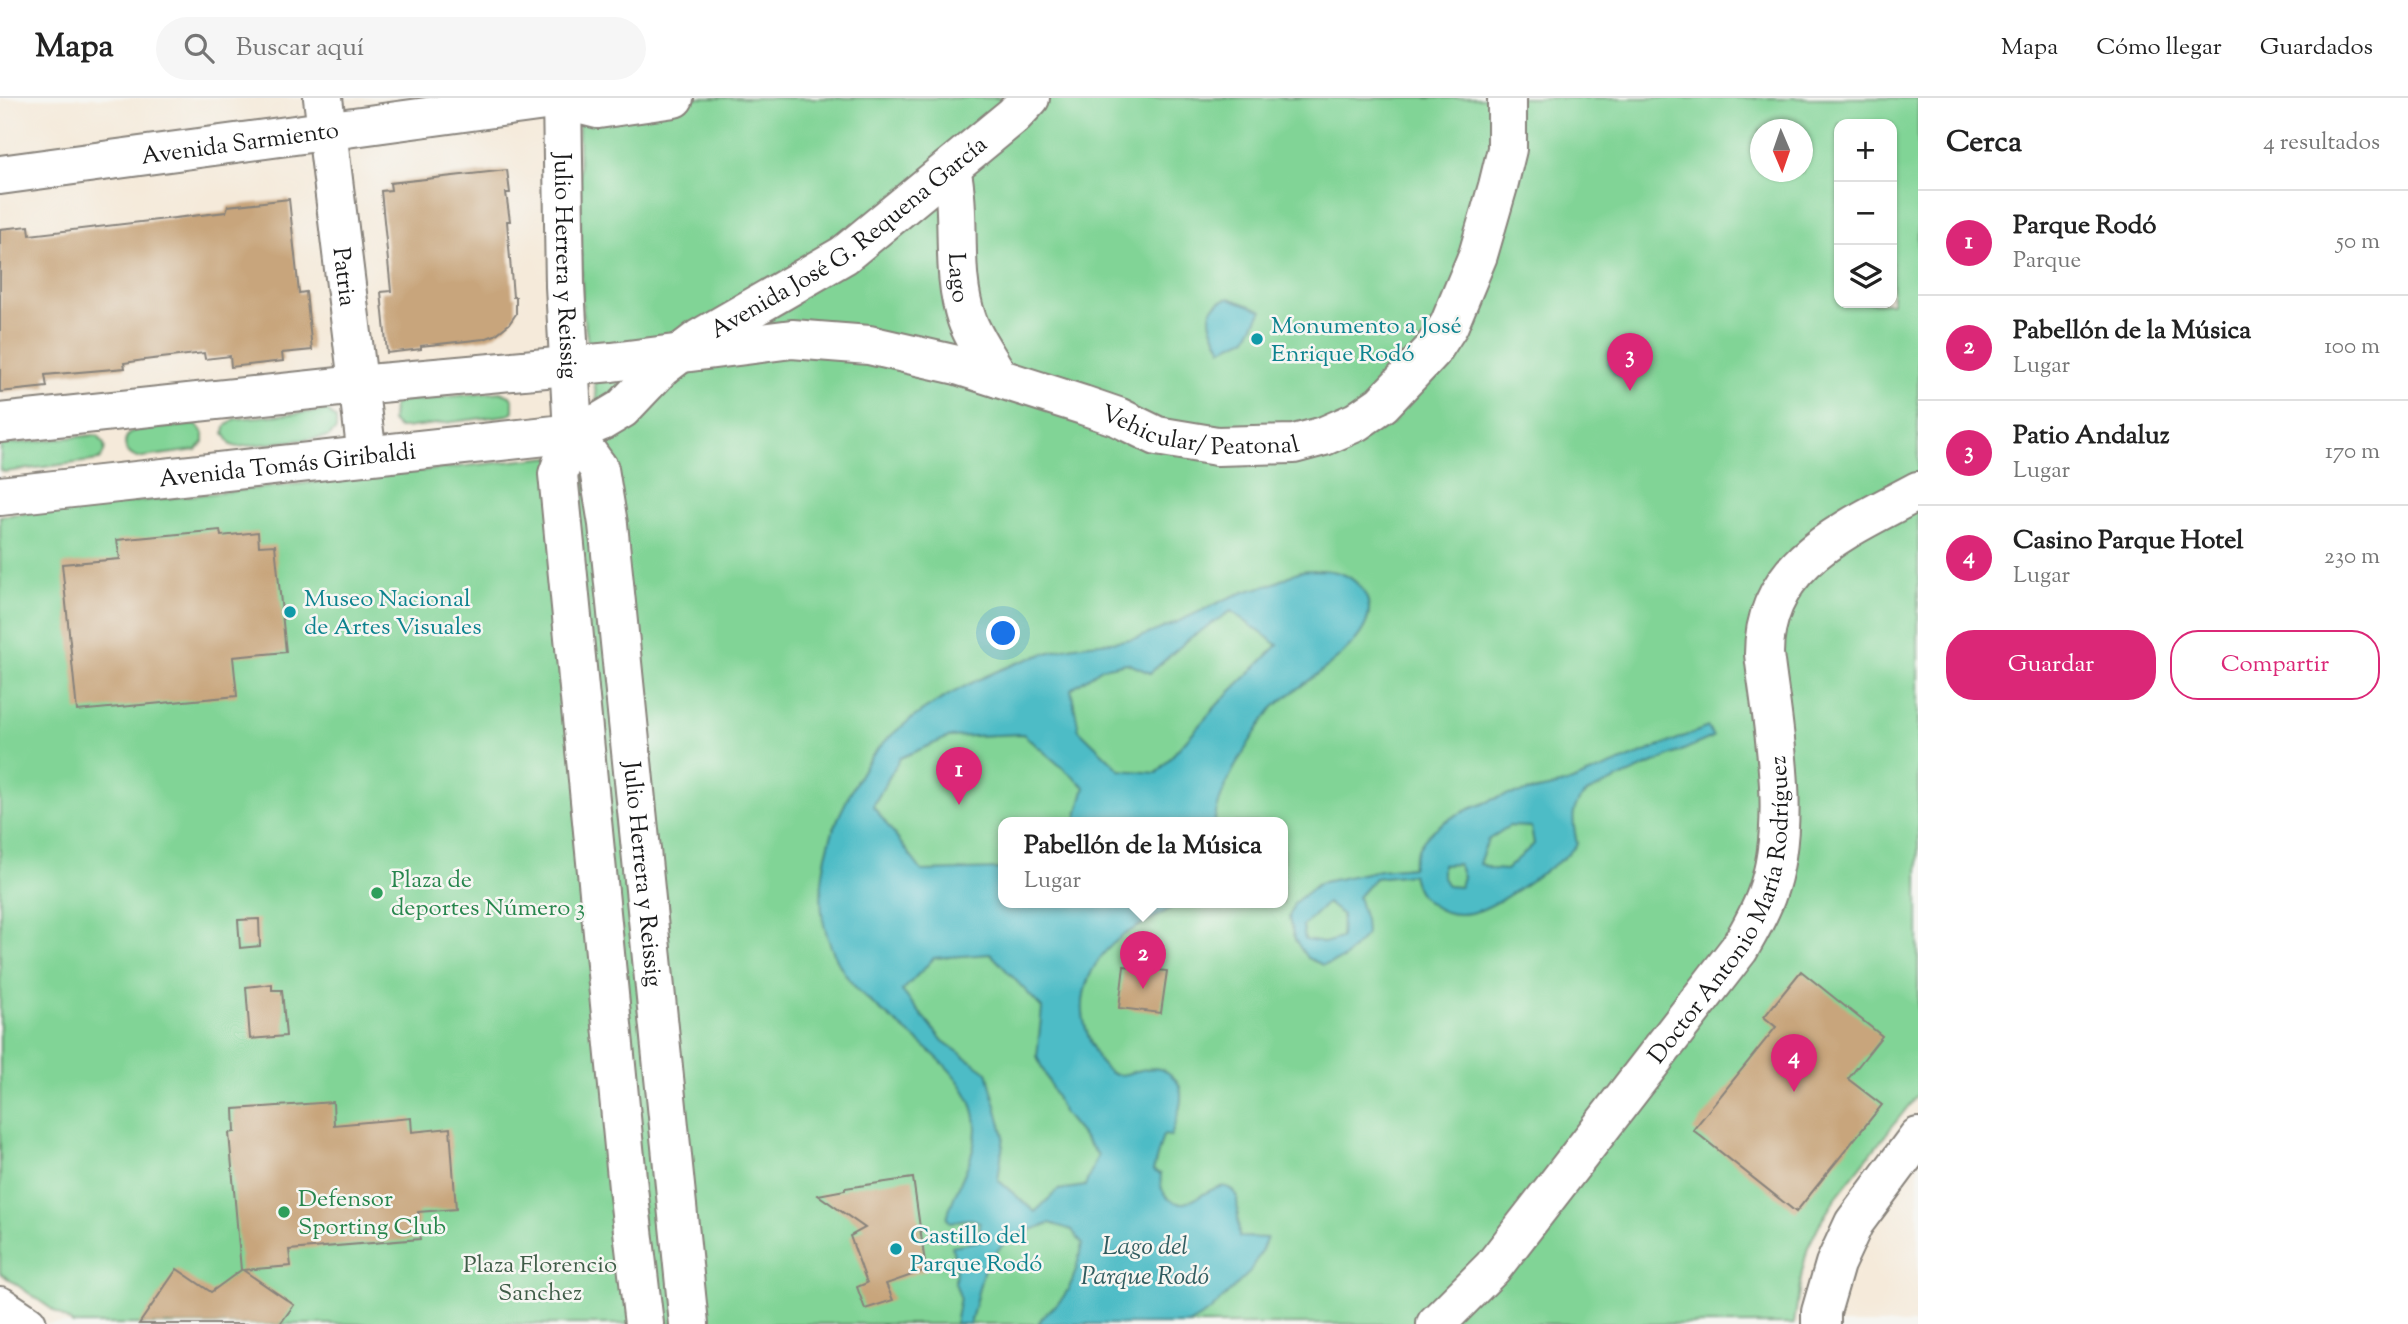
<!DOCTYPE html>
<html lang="es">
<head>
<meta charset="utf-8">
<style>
  body { margin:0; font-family:"Sorts Mill Goudy",serif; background:#f6f6f6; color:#222 }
  .controls { position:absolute; right:21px; top:21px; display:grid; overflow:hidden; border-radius:14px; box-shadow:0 2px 5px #0004 }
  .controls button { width:63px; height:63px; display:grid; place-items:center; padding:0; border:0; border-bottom:2px solid #e0e0e0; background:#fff; color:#222; font:35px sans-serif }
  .compass { position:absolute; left:1750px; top:21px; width:63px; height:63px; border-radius:50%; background:#fff; box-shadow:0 2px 5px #0004; rotate:178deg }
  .you { position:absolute; left:1004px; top:536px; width:24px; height:24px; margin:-18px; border:5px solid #fff; border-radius:50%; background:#1a73e8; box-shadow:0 0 0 10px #1a73e833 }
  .badge { display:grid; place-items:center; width:46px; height:46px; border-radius:50%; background:#db2777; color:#fff; font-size:23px; font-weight:700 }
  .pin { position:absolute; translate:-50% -58px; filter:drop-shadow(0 2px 4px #0008) }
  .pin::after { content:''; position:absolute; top:37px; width:24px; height:21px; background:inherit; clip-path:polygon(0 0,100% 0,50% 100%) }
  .popup { position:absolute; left:998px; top:719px; width:290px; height:91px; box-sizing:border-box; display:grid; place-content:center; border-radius:14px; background:#fff; filter:drop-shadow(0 2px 5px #0005); font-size:23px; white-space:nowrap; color:#767676 }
  .popup b { font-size:26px; color:#222 }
  .popup::after { content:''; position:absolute; left:50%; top:100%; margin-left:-14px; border:14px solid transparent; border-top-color:#fff }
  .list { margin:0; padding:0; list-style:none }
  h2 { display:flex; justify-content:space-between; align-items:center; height:91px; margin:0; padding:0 28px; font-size:30px }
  h2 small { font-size:23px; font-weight:400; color:#767676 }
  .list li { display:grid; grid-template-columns:46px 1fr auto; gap:21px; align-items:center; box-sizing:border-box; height:105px; padding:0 28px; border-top:2px solid #e0e0e0 }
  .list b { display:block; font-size:26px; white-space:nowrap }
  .list p { margin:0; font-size:23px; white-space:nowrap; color:#767676 }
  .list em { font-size:23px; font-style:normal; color:#767676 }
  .actions { display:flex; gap:14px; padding:21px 28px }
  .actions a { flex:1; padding:16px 0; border:2px solid #db2777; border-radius:28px; text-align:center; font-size:24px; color:#db2777 }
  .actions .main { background:#db2777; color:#fff }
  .icon { flex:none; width:38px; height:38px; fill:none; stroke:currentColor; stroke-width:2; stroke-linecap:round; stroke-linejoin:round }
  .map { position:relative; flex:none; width:1918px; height:1226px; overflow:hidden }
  header { display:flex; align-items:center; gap:42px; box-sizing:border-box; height:98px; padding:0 35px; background:#fff; border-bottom:2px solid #e0e0e0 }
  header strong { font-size:33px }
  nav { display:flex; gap:38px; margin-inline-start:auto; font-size:24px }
  .search { width:490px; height:63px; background:#f6f6f6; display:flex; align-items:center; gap:18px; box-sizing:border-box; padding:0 24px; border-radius:38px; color:#767676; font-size:26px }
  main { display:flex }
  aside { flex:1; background:#fff }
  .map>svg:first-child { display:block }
  .green { fill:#81d496; stroke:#4e7859; stroke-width:2; fill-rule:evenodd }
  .water { fill:#4ebcc6; stroke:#356c71; stroke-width:2; fill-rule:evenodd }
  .building { fill:#c8a57c }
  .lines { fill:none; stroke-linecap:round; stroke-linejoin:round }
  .minor-casing { stroke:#88837b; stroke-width:42 }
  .minor { stroke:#fff; stroke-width:38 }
  .culture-dot { fill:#0f9aa8; stroke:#f6f6f2; stroke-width:2.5 }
  .leisure-dot { fill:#2e9e5b; stroke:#f6f6f2; stroke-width:2.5 }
  .labels { text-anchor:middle; stroke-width:5; stroke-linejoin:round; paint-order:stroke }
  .street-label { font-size:24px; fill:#1c1c1c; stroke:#f6f6f2 }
  .culture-label { font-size:24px; fill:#0d838f; stroke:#f6f6f2; text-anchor:start }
  .leisure-label { font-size:24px; fill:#27864d; stroke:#f6f6f2; text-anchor:start }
  .park-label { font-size:24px; fill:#3f5c47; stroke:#f6f6f2 }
  .water-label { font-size:26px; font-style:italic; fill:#305c60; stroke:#f6f6f2 }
</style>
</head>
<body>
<header>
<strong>Mapa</strong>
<div class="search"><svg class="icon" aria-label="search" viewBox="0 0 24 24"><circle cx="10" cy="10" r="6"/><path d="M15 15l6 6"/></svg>Buscar aquí</div>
<nav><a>Mapa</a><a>Cómo llegar</a><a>Guardados</a></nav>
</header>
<main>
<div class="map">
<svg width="1918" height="1226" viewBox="0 0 1918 1226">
  <rect width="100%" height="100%" fill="#f6f6f2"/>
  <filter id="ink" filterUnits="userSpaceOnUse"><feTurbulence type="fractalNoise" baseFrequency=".0143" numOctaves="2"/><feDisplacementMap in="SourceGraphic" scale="14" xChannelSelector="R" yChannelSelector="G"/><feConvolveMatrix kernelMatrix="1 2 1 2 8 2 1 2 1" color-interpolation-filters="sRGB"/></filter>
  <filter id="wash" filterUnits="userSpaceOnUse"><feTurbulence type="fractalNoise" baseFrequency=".00686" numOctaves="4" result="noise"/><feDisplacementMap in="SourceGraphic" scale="28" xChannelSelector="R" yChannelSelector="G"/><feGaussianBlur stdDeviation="1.57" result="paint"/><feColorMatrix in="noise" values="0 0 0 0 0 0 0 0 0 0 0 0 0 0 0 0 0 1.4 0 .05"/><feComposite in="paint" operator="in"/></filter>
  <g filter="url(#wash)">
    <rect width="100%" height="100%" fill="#f5eada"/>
    <g class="green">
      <path d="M 578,0 L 1918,0 L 1918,996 L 1837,1098 L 1819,1127 L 1808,1149 L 1802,1174 L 1794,1226 L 73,1226 L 0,1175 L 0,418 L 605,353 L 582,208 ZM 1839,26 L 1892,26 L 1892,205 L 1839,205 ZM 1760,32 L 1802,32 L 1802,74 L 1760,74 ZM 1003,725 L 1283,725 L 1283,805 L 1003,805 Z"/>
      <path d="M 500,294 L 510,298 L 513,303 L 513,313 L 508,317 L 404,330 L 399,330 L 392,323 L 393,308 L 399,303 Z"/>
      <path d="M 323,313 L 328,313 L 336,321 L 336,332 L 328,339 L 237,349 L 231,347 L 224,335 L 225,329 L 235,321 Z"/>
      <path d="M 190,327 L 197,327 L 204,336 L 204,344 L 196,352 L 137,360 C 122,354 121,339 135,332 Z"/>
      <path d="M 94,337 L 98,338 C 106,346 107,353 99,362 L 5,374 L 0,372 L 1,347 Z"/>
    </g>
    <g class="water">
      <path d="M 1229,200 L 1262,212 L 1247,240 L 1222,251 C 1211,230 1199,209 1229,200 Z"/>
      <circle cx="1627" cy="261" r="19"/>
      <path d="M 1322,472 C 1340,473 1353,478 1363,493 C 1394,538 1298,585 1273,610 C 1267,616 1262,625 1257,632 C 1239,661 1220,690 1214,725 L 1075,725 L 1085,689 L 1023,636 L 949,639 L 900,660 L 873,708 L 922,773 L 1003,771 L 1003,805 L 1179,805 C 1162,817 1142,825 1124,837 C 1093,859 1074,896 1087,934 C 1091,947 1098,967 1111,975 C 1128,984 1154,955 1176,982 C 1188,996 1176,1022 1171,1038 L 1163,1037 L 1153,1073 L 1161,1076 C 1160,1086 1161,1094 1169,1101 C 1188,1114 1202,1092 1220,1089 C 1228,1087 1234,1093 1237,1099 L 1239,1139 L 1267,1140 L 1260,1156 L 1249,1175 L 1210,1213 L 1188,1226 L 1038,1226 C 1044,1213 1057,1209 1064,1198 C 1075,1183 1078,1163 1082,1146 L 1072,1132 L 1050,1125 L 1009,1140 L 985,1166 L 970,1226 L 955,1226 L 960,1199 L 955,1184 L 956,1169 L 952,1148 L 977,1143 L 980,1138 L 980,1125 C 971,1117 961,1123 950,1124 L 947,1120 C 955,1087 975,1066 976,1030 C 976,971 892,929 856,890 C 841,874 832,854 826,834 C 815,800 825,747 840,716 C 851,694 861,670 877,652 C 918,605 1001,567 1061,551 C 1086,544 1114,546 1139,539 C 1172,529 1200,512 1231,499 C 1244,493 1258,490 1272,486 C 1282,483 1291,476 1301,473 C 1307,472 1315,472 1322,472 ZM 1231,513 L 1278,547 L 1218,606 L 1157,675 L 1120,672 L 1079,632 L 1071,591 L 1102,570 L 1127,565 L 1150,575 L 1190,540 ZM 991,856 L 1042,910 L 1037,959 L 1064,1016 L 1098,1057 L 1085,1088 L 1058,1092 L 1035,1114 L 998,1082 L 1004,1038 L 987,974 L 943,943 L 902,893 L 934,860 Z"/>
      <path d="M 1708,629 L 1713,639 L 1588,694 C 1568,709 1573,724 1577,746 C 1565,762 1547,771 1530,783 C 1502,802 1465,831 1432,807 C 1420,799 1415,790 1412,776 L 1375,780 L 1358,799 L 1365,822 L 1366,837 L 1343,861 L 1323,867 L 1307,860 L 1294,840 L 1289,820 L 1294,805 L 1319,785 L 1380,772 L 1412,769 C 1418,734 1452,717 1482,706 C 1490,703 1499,698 1508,697 C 1528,694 1547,691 1567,685 ZM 1509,728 L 1531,729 L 1534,746 L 1506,772 L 1491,771 L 1479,765 L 1488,742 ZM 1458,766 L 1463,778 L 1460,789 L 1448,788 L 1442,778 L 1442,767 ZM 1327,805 L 1342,817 L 1341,840 L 1324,845 L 1305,842 L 1303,828 Z"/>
    </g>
    <g id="blocks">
      <g class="building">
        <path d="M 507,72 L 510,95 L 506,95 L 510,123 L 507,123 L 513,199 L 516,199 L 516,216 L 509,226 L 495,237 L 484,241 L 421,248 L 421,251 L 387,255 L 381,194 L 391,193 L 381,93 L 391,92 L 390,85 Z"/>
        <path d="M 289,101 L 299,195 L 306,194 L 312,252 L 282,255 L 283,263 L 231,269 L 230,258 L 205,261 L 204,255 L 144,262 L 124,265 L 125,270 L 45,277 L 47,289 L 0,294 L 0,131 L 29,128 L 30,137 L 226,114 L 228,108 Z"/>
        <path d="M 220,432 L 221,438 L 258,434 L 259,448 L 275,447 L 286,554 L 233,559 L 237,598 L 77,613 L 62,466 L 120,461 L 117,442 Z"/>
        <path d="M 259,821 L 260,848 L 240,850 L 238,822 Z"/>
        <path d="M 1124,868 L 1167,873 L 1161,915 L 1119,910 Z"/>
        <path d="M 1801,873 L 1882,938 L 1848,981 L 1882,1007 L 1796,1114 L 1693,1032 L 1776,929 L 1764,919 Z"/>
        <path d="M 272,886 L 272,892 L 282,892 L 286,938 L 250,941 L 246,889 Z"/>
        <path d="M 333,1004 L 334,1027 L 411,1020 L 412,1034 L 450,1030 L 456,1111 L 418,1114 L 420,1141 L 289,1152 L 291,1168 L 243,1172 L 294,1207 L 280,1226 L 139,1226 L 177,1171 L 211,1194 L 241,1172 L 229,1035 L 235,1034 L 234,1011 Z"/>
        <path d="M 913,1080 L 926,1172 L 886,1186 L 893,1202 L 865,1211 L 857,1189 L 867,1185 L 850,1138 L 865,1130 L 818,1097 L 845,1092 L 845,1090 Z"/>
      </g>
    </g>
  </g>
  <g filter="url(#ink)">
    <use href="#blocks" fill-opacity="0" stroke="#88837b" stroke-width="2"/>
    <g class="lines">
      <defs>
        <g id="minor">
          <path id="s1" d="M 323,0 L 367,358"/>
          <path id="s2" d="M 562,0 L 565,188 L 573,335 L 558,376 L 628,1090 L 644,1226"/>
          <path d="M 562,2 L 598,11 L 674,0"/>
          <path id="s3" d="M 951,70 C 962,120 950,173 967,222 C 974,242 989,261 999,280"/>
          <path id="s4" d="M 0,77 L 567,0"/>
          <path id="s5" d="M 0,325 L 358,287 L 612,264 L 792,241 L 869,247 L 957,267 L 1083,307 L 1118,319 L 1157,338 L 1217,348 L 1294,346 L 1324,338 L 1356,324 L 1382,306 L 1432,253 L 1449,227 L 1478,157 L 1498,88 L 1507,51 L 1507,0"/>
          <path id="s6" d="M 573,335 L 599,371 L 608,426 L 689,1226"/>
          <path id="s7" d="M 0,398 L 573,335 L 602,323 L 622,311 L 661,270 L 699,241 L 844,157 L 1013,18 L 1030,0"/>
          <path d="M 0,1208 L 27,1226"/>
          <path id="s8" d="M 1436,1226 L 1493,1169 L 1739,851 C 1749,834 1759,817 1766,798 C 1793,725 1773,631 1764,556 C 1764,463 1848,431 1918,393"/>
          <path d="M 1821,1226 L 1821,1214 L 1835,1166 L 1854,1125 L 1918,1039"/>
        </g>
      </defs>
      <use href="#minor" class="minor-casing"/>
      <use href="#minor" class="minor"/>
    </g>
  </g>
  <g class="culture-dot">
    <circle cx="1257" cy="241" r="7"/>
    <circle cx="290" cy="514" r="7"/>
    <circle cx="896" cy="1151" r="7"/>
  </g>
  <g class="leisure-dot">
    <circle cx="377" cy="795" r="7"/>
    <circle cx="284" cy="1114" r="7"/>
  </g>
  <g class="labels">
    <g class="street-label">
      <text dy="8" stroke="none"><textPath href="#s4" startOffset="242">Avenida Sarmiento</textPath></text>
      <text dy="8" stroke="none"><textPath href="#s7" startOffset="917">Avenida José G. Requena García</textPath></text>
      <text dy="8" stroke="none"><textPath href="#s2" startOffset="168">Julio Herrera y Reissig</textPath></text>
      <text dy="8" stroke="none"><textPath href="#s1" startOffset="180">Patria</textPath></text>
      <text dy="8" stroke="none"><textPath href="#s3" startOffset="110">Lago</textPath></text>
      <text dy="8" stroke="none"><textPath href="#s5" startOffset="1218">Vehicular/ Peatonal</textPath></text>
      <text dy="8" stroke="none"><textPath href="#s7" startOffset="289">Avenida Tomás Giribaldi</textPath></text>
      <text dy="8" stroke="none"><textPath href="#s6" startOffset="452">Julio Herrera y Reissig</textPath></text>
      <text dy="8" stroke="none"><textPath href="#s8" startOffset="513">Doctor Antonio María Rodríguez</textPath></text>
    </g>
    <g class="culture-label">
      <text x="1271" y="235">Monumento a José<tspan x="1271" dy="28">Enrique Rodó</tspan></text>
      <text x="304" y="508">Museo Nacional<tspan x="304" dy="28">de Artes Visuales</tspan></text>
      <text x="910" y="1145">Castillo del<tspan x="910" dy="28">Parque Rodó</tspan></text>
    </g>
    <g class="leisure-label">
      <text x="391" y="789">Plaza de<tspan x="391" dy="28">deportes Número 3</tspan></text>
      <text x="298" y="1108">Defensor<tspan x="298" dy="28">Sporting Club</tspan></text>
    </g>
    <g class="park-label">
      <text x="540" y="1174">Plaza Florencio<tspan x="540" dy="28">Sanchez</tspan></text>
    </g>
    <g class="water-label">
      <text x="1145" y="1156">Lago del<tspan x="1145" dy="30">Parque Rodó</tspan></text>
    </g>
  </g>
</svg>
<div class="controls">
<button>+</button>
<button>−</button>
<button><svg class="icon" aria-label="layers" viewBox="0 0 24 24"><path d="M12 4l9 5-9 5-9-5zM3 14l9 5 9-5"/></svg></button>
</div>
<svg class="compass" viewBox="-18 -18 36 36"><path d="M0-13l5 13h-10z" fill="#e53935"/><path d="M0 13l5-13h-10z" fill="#767676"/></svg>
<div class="you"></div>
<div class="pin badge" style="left:959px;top:707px">1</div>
<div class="pin badge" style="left:1143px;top:891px">2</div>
<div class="popup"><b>Pabellón de la Música</b>Lugar</div>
<div class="pin badge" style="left:1630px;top:293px">3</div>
<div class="pin badge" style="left:1794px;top:994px">4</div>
</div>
<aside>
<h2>Cerca<small>4 resultados</small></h2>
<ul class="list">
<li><span class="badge">1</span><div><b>Parque Rodó</b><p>Parque</p></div><em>50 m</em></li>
<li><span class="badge">2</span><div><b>Pabellón de la Música</b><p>Lugar</p></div><em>100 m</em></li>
<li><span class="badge">3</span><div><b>Patio Andaluz</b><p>Lugar</p></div><em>170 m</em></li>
<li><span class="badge">4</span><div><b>Casino Parque Hotel</b><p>Lugar</p></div><em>230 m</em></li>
</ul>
<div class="actions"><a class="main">Guardar</a><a>Compartir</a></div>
</aside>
</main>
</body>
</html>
